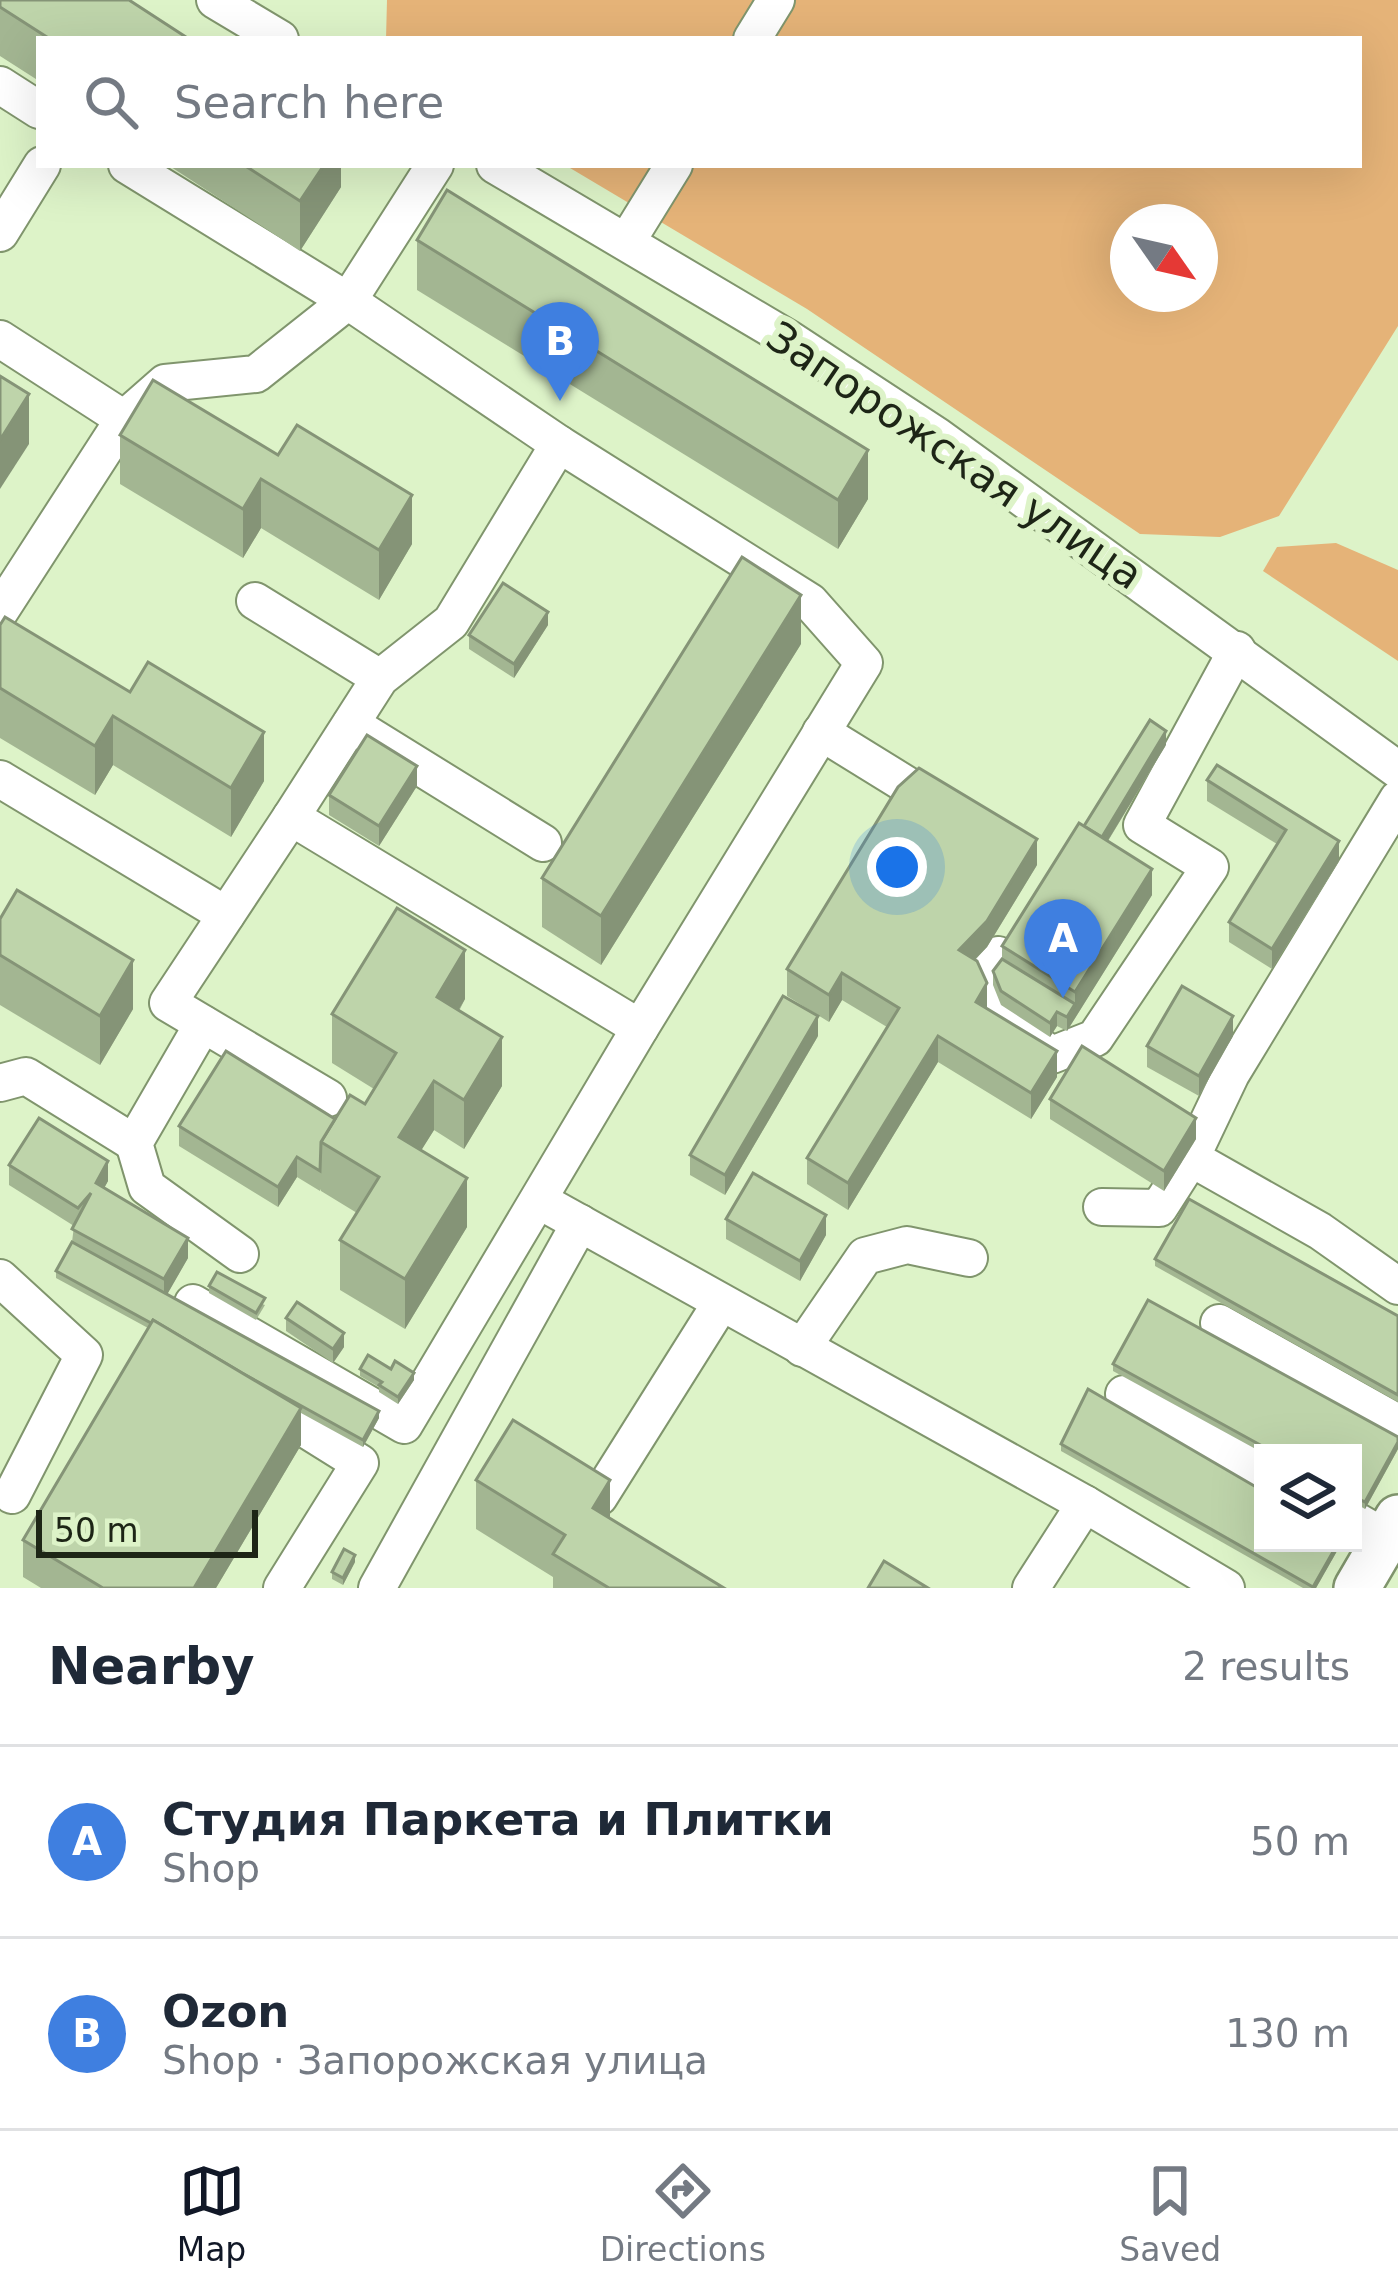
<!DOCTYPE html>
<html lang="en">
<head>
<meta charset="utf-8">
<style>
  body { margin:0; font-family:"DejaVu Sans",sans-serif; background:#f6f6f7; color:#1f2937 }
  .controls { position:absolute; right:36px; bottom:36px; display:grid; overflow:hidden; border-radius:0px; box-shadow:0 12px 48px #0002 }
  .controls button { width:108px; height:108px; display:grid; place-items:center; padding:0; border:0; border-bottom:3px solid #e0e1e3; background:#fff; color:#1f2937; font:60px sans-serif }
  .compass { position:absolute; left:1110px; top:204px; width:108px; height:108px; border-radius:50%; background:#fff; box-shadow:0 12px 48px #0002; rotate:124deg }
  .scale { position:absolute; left:36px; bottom:30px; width:222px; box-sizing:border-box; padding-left:12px; border:6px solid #1d2516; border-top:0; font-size:33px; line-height:42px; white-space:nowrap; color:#1d2516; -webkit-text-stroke:9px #ddf3c8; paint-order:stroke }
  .you { position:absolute; left:897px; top:867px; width:42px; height:42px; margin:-30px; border:9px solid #fff; border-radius:50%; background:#1a73e8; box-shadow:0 0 0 18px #1a73e833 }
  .badge { display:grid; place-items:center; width:78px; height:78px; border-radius:50%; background:#111827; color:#fff; font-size:39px; font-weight:700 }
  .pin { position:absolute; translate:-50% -99px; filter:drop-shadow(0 3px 6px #0008) }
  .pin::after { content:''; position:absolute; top:63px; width:42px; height:36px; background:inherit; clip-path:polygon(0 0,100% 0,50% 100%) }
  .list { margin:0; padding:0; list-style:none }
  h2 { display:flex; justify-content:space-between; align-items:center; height:156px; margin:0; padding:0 48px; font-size:51px }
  h2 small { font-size:39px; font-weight:400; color:#747a83 }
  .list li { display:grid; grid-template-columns:78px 1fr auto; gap:36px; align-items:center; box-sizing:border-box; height:192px; padding:0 48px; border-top:3px solid #e0e1e3 }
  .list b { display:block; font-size:45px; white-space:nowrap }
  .list p { margin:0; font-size:39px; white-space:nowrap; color:#747a83 }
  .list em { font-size:39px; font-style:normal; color:#747a83 }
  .icon { flex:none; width:66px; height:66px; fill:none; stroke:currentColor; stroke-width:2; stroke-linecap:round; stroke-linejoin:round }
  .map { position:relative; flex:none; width:1398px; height:1588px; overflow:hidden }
  .search { position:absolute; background:#fff; box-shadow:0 12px 48px #0002; left:36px; right:36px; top:36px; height:132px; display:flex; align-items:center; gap:30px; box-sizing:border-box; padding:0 42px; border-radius:0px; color:#747a83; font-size:45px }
  .sheet { height:540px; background:#fff }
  nav { display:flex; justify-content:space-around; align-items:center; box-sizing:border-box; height:168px; border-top:3px solid #e0e1e3; background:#fff; font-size:33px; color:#747a83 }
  nav a { display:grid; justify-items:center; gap:6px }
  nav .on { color:#111827 }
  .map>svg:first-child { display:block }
  .green { fill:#e5b378; fill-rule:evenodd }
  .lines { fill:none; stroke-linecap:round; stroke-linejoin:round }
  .minor-casing { stroke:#80956d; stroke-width:40 }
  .major-casing { stroke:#80956d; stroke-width:50 }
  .minor { stroke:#fff; stroke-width:36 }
  .major { stroke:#fff; stroke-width:45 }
  .wall { fill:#a3b692 }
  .shaded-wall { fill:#859477 }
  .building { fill:#bed4aa; stroke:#859477; stroke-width:3 }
  .labels { text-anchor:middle; stroke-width:12; stroke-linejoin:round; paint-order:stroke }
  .street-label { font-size:42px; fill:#1d2516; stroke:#ddf3c8 }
</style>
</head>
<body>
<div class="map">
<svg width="1398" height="1588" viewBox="0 0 1398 1588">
  <rect width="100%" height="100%" fill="#ddf3c8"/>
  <g class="green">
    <path d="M 387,0 L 1398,0 L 1398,326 L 1279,516 L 1220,537 L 1140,534 L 807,309 L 565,165 L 1359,165 L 1359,39 L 386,39 ZM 1128,222 L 1200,222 L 1200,294 L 1128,294 Z"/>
    <path d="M 1336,543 L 1398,570 L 1398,661 L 1263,571 L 1277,547 Z"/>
  </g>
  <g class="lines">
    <defs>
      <g id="minor">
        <path d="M 215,0 L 280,39"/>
        <path d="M 752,39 L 776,0"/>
        <path d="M 0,85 L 39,110"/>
        <path d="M 127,165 L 348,301 L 559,444 L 451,622 L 380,678 L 291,817 L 640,1028"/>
        <path d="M 495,165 L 789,339 L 937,436 L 1398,770"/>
        <path d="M 0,233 L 42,165"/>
        <path d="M 627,241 L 674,165"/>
        <path d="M 0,339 L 124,419"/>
        <path d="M 255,601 L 380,678"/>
        <path d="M 0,611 L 124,419 L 165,383 L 256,374 L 348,301 L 435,165"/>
        <path d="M 351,724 L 543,843"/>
        <path d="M 821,732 L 910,787"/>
        <path d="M 0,779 L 226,915"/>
        <path d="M 1398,799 L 1231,1074 L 1191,1158 L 1320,1231 L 1398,1286"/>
        <path d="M 291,817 L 168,1003 L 328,1098"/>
        <path d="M 998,955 L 984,980 L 996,1016 L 1052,1055 L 1095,1038 L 1210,867 L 1142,825 L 1237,650"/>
        <path d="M 203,1024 L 134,1143 L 147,1187 L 240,1254"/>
        <path d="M 0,1083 L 26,1076 L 134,1143"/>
        <path d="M 540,1201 L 1085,1504 L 1226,1588"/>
        <path d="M 1102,1207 L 1159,1208 L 1191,1158"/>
        <path d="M 0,1278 L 84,1355 L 12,1495"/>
        <path d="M 193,1303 L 404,1425 L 640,1028 L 864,663 L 810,602 L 559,444"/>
        <path d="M 1219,1323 L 1398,1423"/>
        <path d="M 802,1348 L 865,1256 L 907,1245 L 969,1258"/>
        <path d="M 1124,1394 L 1263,1470"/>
        <path d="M 259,1400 L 360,1463 L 282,1588"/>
        <path d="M 599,1497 L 721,1303"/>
        <path d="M 1353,1519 L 1386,1538"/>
        <path d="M 377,1588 L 580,1223"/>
        <path d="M 1031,1588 L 1085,1504"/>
      </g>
      <path id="major" d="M 1357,1588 L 1398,1518"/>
    </defs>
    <use href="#minor" class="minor-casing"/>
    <use href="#major" class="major-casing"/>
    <use href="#minor" class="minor"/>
    <use href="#major" class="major"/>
  </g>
  <g class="wall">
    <path d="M 0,0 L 189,39 L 39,39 L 39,81 L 0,56 Z"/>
    <path d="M 168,165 L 341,165 L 341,187 L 300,251 Z"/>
    <path d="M 417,240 L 868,499 L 838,549 L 417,290 Z"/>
    <path d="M 153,380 L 412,544 L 379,600 L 261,528 L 243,558 L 120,484 L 120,435 Z"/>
    <path d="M 0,625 L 264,781 L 231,837 L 113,765 L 95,795 L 0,738 Z"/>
    <path d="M 548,625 L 514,678 L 469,649 L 469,635 Z"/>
    <path d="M 801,644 L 601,965 L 542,927 L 542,878 Z"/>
    <path d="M 1166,745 L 1108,841 L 1152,895 L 1067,1031 L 1057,1026 L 1050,1037 L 1001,1005 L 993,985 L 993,971 L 1002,959 L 1002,946 L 1084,826 Z"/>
    <path d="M 1207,780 L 1339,861 L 1272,969 L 1229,942 L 1229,922 L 1277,844 L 1207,801 Z"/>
    <path d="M 417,786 L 379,846 L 329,815 L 329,795 Z"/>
    <path d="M 1037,865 L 987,947 L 975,960 L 987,1009 L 1057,1077 L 1031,1119 L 938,1062 L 848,1210 L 807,1184 L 807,1158 L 887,1027 L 842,1000 L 829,1022 L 787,996 L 787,969 Z"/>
    <path d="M 0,919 L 133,1009 L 100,1065 L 0,1005 Z"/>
    <path d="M 465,999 L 459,1011 L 502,1086 L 464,1149 L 434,1130 L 421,1150 L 467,1227 L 405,1329 L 340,1290 L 340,1240 L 357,1213 L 321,1191 L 321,1189 L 320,1191 L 297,1177 L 278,1207 L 179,1146 L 179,1126 L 335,1119 L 365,1104 L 374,1089 L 332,1063 L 332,1014 Z"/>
    <path d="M 818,1036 L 725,1195 L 690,1175 L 690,1155 Z"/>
    <path d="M 1233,1036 L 1199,1096 L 1147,1067 L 1147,1046 Z"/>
    <path d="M 1050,1099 L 1196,1139 L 1164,1191 L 1050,1119 Z"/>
    <path d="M 9,1165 L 108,1181 L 104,1188 L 188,1258 L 167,1294 L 379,1418 L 363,1447 L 301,1413 L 301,1445 L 216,1588 L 41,1588 L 23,1577 L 23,1540 L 148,1328 L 56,1278 L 56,1271 L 72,1242 L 74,1226 L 9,1185 Z"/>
    <path d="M 726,1219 L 826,1235 L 800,1281 L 726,1239 Z"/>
    <path d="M 1155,1259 L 1398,1316 L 1398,1402 L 1155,1266 Z"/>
    <path d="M 209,1286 L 265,1305 L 256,1320 L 209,1293 Z"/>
    <path d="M 286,1318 L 344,1347 L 333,1363 L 286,1331 Z"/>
    <path d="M 1113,1364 L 1398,1437 L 1398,1449 L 1365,1509 L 1353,1502 L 1353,1453 L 1263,1453 L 1113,1371 Z"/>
    <path d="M 360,1369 L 391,1369 L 414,1380 L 398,1404 L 379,1392 L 379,1387 L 360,1376 Z"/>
    <path d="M 1061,1444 L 1341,1544 L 1316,1588 L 1303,1588 L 1061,1451 Z"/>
    <path d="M 476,1480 L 610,1518 L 724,1588 L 553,1588 L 553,1577 L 476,1529 Z"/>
    <path d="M 355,1562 L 343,1585 L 332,1579 L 332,1572 Z"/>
  </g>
  <g class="shaded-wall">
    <path d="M 324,165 L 341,165 L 341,187 L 300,251 L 300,201 Z"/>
    <path d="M 29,394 L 29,444 L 0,489 L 0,440 Z"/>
    <path d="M 868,450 L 868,499 L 838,549 L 838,500 Z"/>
    <path d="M 261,479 L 261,528 L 243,558 L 243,509 Z"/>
    <path d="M 412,495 L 412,544 L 379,600 L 379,550 Z"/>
    <path d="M 801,595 L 801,644 L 601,965 L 601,916 Z"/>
    <path d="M 548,612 L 548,625 L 514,678 L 514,664 Z"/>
    <path d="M 113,716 L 113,765 L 95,795 L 95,746 Z"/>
    <path d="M 1166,731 L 1166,745 L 1096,860 L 1096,846 Z"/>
    <path d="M 264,732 L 264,781 L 231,837 L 231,788 Z"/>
    <path d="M 417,766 L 417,786 L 379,846 L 379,826 Z"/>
    <path d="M 1037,839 L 1037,865 L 987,947 L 959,976 L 959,950 Z"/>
    <path d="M 1339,841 L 1339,861 L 1272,969 L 1272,949 Z"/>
    <path d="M 1152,869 L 1152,895 L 1067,1031 L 1067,1017 L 1075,1004 L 1075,992 Z"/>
    <path d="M 465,950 L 465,999 L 437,1046 L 437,997 Z"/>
    <path d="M 133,960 L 133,1009 L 100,1065 L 100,1016 Z"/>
    <path d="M 842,973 L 842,1000 L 829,1022 L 829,995 Z"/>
    <path d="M 987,983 L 987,1009 L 976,1002 Z"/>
    <path d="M 1057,1012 L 1057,1026 L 1050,1037 L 1050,1023 Z"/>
    <path d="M 818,1016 L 818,1036 L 725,1195 L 725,1175 Z"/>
    <path d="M 1233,1016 L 1233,1036 L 1199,1096 L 1199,1076 Z"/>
    <path d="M 938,1036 L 938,1062 L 848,1210 L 848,1183 Z"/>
    <path d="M 502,1037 L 502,1086 L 464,1149 L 464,1100 Z"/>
    <path d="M 1057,1051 L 1057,1077 L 1031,1119 L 1031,1093 Z"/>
    <path d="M 434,1081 L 434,1130 L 399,1186 L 399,1137 Z"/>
    <path d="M 1196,1118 L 1196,1139 L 1164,1191 L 1164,1171 Z"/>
    <path d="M 297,1157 L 297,1177 L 278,1207 L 278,1187 Z"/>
    <path d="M 108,1161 L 108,1181 L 96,1203 L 96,1183 Z"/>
    <path d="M 467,1178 L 467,1227 L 405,1329 L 405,1279 Z"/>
    <path d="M 826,1215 L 826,1235 L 800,1281 L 800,1261 Z"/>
    <path d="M 188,1238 L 188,1258 L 164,1300 L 164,1279 Z"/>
    <path d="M 344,1333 L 344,1347 L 333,1363 L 333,1349 Z"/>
    <path d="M 414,1373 L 414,1380 L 398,1404 L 398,1397 Z"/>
    <path d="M 301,1408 L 301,1445 L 216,1588 L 194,1588 Z"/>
    <path d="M 379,1411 L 379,1418 L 363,1447 L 363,1440 Z"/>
    <path d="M 1398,1442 L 1398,1449 L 1365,1509 L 1365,1502 Z"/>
    <path d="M 610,1480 L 610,1529 L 593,1508 Z"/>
    <path d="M 1338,1543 L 1341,1544 L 1316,1588 L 1313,1588 Z"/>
    <path d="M 355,1555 L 355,1562 L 343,1585 L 343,1578 Z"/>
  </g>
  <g class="building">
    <path d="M 0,0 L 129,0 L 189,39 L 50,39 L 0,7 Z"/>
    <path d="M 244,165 L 324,165 L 300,201 Z"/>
    <path d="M 447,190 L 868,450 L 838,500 L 417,240 Z"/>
    <path d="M 0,376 L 29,394 L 0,440 Z"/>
    <path d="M 153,380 L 278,455 L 297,425 L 412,495 L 379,550 L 261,479 L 243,509 L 120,435 Z"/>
    <path d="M 742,557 L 801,595 L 601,916 L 542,878 Z"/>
    <path d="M 503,583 L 548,612 L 514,664 L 469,635 Z"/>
    <path d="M 5,617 L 130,692 L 148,662 L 264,732 L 231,788 L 113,716 L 95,746 L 0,688 L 0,625 Z"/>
    <path d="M 1150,720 L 1166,731 L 1102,837 L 1084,826 Z"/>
    <path d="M 367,735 L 417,766 L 379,826 L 329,795 Z"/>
    <path d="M 1217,765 L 1339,841 L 1272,949 L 1229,922 L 1286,830 L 1207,780 Z"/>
    <path d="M 919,768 L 1037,839 L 987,921 L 959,950 L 977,961 L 987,983 L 976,1002 L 1057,1051 L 1031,1093 L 938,1036 L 848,1183 L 807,1158 L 899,1008 L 842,973 L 829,995 L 787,969 L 898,787 Z"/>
    <path d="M 1079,823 L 1152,869 L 1075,992 L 1002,946 Z"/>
    <path d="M 17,890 L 133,960 L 100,1016 L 0,955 L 0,919 Z"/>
    <path d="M 397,908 L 465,950 L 437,997 L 502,1037 L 464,1100 L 434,1081 L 399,1137 L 467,1178 L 405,1279 L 340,1240 L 379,1177 L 321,1142 L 350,1095 L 365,1104 L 396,1053 L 332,1014 Z"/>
    <path d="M 1002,959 L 1075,1004 L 1067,1017 L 1057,1012 L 1050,1023 L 1001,991 L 993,971 Z"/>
    <path d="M 1182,986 L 1233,1016 L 1199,1076 L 1147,1046 Z"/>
    <path d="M 783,996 L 818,1016 L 725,1175 L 690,1155 Z"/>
    <path d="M 1082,1046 L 1196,1118 L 1164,1171 L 1050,1099 Z"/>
    <path d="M 226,1051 L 335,1119 L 321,1142 L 320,1171 L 297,1157 L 278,1187 L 179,1126 Z"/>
    <path d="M 39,1118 L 108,1161 L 96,1183 L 188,1238 L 164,1279 L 72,1229 L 91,1193 L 78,1208 L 9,1165 Z"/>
    <path d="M 753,1173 L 826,1215 L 800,1261 L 726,1219 Z"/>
    <path d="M 1189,1199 L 1398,1316 L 1398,1395 L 1155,1259 Z"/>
    <path d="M 72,1242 L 379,1411 L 363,1440 L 242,1373 L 153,1320 L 151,1323 L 56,1271 Z"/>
    <path d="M 217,1272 L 265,1298 L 256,1313 L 209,1286 Z"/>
    <path d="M 1148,1300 L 1398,1437 L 1398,1442 L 1365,1502 L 1353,1496 L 1353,1453 L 1275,1453 L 1113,1364 Z"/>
    <path d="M 297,1302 L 344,1333 L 333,1349 L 286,1318 Z"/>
    <path d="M 153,1320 L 301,1408 L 194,1588 L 103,1588 L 23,1540 Z"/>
    <path d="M 368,1355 L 391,1369 L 395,1361 L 414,1373 L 398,1397 L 379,1385 L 382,1382 L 360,1369 Z"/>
    <path d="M 1088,1389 L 1263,1491 L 1263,1543 L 1338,1543 L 1313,1587 L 1061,1444 Z"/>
    <path d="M 513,1420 L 610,1480 L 593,1508 L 724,1588 L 609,1588 L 553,1554 L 565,1535 L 476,1480 Z"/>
    <path d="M 344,1549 L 355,1555 L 343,1578 L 332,1572 Z"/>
    <path d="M 884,1561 L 928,1588 L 868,1588 Z"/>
  </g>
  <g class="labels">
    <g class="street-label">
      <text transform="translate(955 455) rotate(34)" y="15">Запорожская улица</text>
    </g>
  </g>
</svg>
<div class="controls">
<button><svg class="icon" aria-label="layers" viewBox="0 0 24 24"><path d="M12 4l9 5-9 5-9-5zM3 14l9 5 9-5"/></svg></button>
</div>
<svg class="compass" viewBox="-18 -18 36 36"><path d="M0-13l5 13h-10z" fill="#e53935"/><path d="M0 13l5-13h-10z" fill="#747a83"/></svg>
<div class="scale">50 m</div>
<div class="you"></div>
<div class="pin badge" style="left:1063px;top:998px;background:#3f7fe0">A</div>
<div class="pin badge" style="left:560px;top:401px;background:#3f7fe0">B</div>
<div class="search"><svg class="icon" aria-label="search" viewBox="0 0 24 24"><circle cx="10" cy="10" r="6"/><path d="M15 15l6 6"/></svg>Search here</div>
</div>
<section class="sheet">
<h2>Nearby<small>2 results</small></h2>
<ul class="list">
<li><span class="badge" style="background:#3f7fe0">A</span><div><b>Студия Паркета и Плитки</b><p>Shop</p></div><em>50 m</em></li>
<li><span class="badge" style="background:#3f7fe0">B</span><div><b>Ozon</b><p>Shop · Запорожская улица</p></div><em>130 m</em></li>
</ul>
</section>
<nav>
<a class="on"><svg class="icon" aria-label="map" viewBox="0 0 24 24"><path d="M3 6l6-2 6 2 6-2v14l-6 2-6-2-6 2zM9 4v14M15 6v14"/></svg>Map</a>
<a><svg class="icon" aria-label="directions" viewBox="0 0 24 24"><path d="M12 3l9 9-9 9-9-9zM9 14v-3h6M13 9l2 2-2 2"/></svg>Directions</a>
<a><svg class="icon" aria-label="saved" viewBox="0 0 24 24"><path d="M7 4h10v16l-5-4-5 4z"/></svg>Saved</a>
</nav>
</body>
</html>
